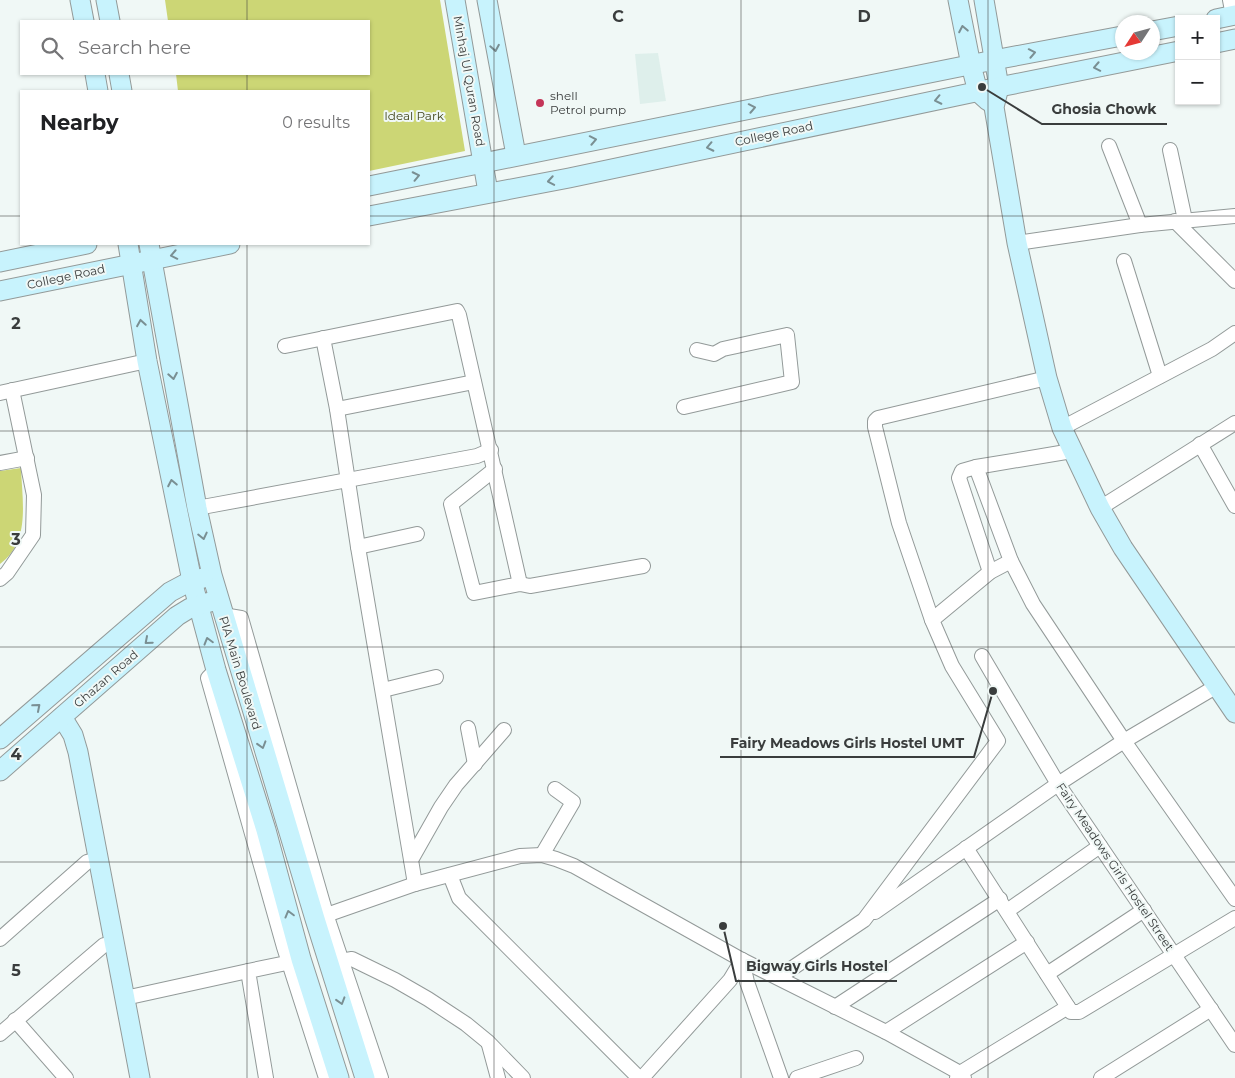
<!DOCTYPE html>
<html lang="en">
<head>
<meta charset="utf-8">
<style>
  body { margin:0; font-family:Montserrat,sans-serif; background:#f2f2f2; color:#202124 }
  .controls { position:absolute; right:15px; top:15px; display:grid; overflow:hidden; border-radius:0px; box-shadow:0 1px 4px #0004 }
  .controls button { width:45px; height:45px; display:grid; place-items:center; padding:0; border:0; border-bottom:1px solid #e0e0e0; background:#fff; color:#202124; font:25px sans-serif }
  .compass { position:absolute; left:1115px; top:15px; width:45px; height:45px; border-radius:50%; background:#fff; box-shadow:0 1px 4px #0004; rotate:234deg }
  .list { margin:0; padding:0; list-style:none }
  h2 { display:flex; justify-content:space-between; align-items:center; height:65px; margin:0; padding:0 20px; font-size:21px }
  h2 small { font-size:16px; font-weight:400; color:#757577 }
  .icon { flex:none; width:28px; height:28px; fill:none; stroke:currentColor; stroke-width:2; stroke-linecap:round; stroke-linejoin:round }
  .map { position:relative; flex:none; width:1235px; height:1078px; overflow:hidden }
  .search { position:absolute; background:#fff; box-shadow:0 1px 4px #0004; left:20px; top:20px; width:350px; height:55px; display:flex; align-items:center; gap:12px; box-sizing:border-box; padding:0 18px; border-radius:0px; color:#757577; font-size:19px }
  .panel { position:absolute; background:#fff; box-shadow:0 1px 4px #0004; left:20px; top:90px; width:350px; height:155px; border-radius:0px }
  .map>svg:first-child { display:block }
  .built { fill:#deefeb }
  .green { fill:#ccd675 }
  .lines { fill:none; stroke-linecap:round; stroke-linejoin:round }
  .street-casing { stroke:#939a99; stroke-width:16 }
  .secondary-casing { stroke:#939a99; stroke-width:21 }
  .street { stroke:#fff; stroke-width:14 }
  .secondary { stroke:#c8f3fd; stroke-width:19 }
  .oneway { stroke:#7a8f93 }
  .grid { fill:none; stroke:#3a3d3d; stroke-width:1; stroke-opacity:0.55 }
  .poi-dot { fill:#c43558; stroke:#f0f8f6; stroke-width:2 }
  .labels { text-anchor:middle; stroke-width:4; stroke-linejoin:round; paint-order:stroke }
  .street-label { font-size:12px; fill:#3a3d3d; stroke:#f0f8f6 }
  .poi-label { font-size:12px; fill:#3a3d3d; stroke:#f0f8f6; text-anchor:start }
  .park-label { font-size:12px; fill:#43471d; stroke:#f0f8f6 }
  .grid-label { font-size:16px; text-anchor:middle; font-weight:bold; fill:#3a3d3d; stroke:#f0f8f6; stroke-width:4; stroke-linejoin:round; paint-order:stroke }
  .leader { fill:none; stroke:#3a3d3d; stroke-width:2 }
  .callout-dot { fill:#3a3d3d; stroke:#f0f8f6; stroke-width:2 }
  .callout-label { font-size:14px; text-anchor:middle; font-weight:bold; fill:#3a3d3d; stroke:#f0f8f6; stroke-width:4; stroke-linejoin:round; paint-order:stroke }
</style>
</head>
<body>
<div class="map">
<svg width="1235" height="1078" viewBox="0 0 1235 1078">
  <rect width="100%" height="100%" fill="#f0f8f6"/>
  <path class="built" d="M 658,53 L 666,101 L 640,104 L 635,54 Z"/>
  <g class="green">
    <path d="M 165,0 L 440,0 L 465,151 L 369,171 L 369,91 L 178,91 L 176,74 L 369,74 L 369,21 L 168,21 Z"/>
    <path d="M 21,468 C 22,501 31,542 0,564 L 0,471 Z"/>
  </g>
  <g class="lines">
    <defs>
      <g id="street">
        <path d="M 1230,0 L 1233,16"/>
        <path d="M 1109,146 L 1140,225"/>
        <path d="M 1170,150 L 1185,220"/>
        <path d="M 1175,221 L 1235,281"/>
        <path d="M 1017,243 L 1140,225 L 1235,216"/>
        <path d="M 1124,261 L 1160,376"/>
        <path d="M 323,338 L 337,409 L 358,547 L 411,860"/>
        <path d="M 285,346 L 457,311 L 459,315 L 520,584"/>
        <path d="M 0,393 L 147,361"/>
        <path d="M 684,407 L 792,382 L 787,335 L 723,349 L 714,354 L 697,350"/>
        <path d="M 337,409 L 474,382"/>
        <path d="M 1062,428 L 1212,349 L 1235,333"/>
        <path d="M 1200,444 L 1235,506"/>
        <path d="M 0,463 L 27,458"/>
        <path d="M 976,467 L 1011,561 L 1033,604 L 1124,741 L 1235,899"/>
        <path d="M 495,469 L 451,504 L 474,593 L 520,584 L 530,586 L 643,566"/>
        <path d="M 197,508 L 477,456 L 491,450"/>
        <path d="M 1100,508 L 1235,423"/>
        <path d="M 358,547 L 417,534"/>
        <path d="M 990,572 L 959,478 L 962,471 L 976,467 L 1072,451"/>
        <path d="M 0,579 L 7,573 L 33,535 L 34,495 L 12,390"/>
        <path d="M 223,615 L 241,618 L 326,914 L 381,1078"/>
        <path d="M 932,620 L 899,523 L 875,427 L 875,421 L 878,418 L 1047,378"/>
        <path d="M 216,670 L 208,678 L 284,947 L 326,1078"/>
        <path d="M 1000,687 L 982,656 L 1058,784 L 1235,1045"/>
        <path d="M 383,690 L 436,677"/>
        <path d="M 468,728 L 475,764"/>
        <path d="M 966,848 L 1068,1007"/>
        <path d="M 542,855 L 573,802 L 555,789"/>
        <path d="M 450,875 L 459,898 L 639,1078"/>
        <path d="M 415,884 L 411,860 L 441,807 L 456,785 L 504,730"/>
        <path d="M 1007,911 L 1100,846"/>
        <path d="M 875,912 L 1058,784 L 1124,741 L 1217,686"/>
        <path d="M 315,919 L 415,884 L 520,856 L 542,855 L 556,859 L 574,866 L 742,960 L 886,1032 L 960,1073 L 964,1078"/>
        <path d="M 0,939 L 87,862 L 98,859"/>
        <path d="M 742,960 L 747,982 L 781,1078"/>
        <path d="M 335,962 L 352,959 L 395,980 L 428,999 L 466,1024 L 488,1042 L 523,1078"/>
        <path d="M 1047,974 L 1144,910"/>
        <path d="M 779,977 L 864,920 L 998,741 L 952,666 L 932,620 L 990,572 L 1011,561"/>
        <path d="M 125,998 L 248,971"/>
        <path d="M 835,1007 L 1000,899"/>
        <path d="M 15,1020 L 66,1078"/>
        <path d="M 886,1032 L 1027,942"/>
        <path d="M 0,1034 L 104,945 L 114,943"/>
        <path d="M 489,1045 L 498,1078"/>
        <path d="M 266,1078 L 248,971 L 296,961"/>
        <path d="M 642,1078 L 730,980 L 742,960"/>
        <path d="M 797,1078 L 856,1058"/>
        <path d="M 957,1078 L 960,1073 L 1068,1007 L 1071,1012 L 1079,1012 L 1235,918"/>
        <path d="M 1101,1078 L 1211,1009"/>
      </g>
      <g id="secondary">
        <path d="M 80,0 L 84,21"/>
        <path d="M 106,0 L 110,21"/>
        <path d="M 455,0 L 488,192"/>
        <path d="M 487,0 L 516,155"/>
        <path d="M 958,0 L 971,65 L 978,92 L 988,101"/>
        <path d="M 984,0 L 999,87 L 994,107 L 1017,243 L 1047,378 L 1062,428 L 1100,508 L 1123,548 L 1235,713"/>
        <path d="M 1216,19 L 1235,15"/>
        <path d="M 1152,31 L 1179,26"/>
        <path d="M 1216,43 L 1235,39"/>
        <path d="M 95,74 L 98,91"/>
        <path d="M 119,74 L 122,91"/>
        <path d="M 369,186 L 994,60 L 1122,36"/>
        <path d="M 369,216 L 569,178 L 999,87 L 1179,51"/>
        <path d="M 128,244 L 147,361 L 192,581 L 216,670 L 266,830 L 301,959 L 339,1078"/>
        <path d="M 149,244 L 197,508 L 212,575 L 315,919 L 365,1078"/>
        <path d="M 0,262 L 87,244"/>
        <path d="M 0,291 L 230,244"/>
        <path d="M 62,717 L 73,735 L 78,752 L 140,1078"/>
        <path d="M 0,739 L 170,592 L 185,584 L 203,578"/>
        <path d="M 0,771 L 177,616 L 190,608 L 210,602"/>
      </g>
    </defs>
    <use href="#street" class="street-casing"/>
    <use href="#secondary" class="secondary-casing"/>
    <use href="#street" class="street"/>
    <use href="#secondary" class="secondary"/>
  </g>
  <defs><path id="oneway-chevron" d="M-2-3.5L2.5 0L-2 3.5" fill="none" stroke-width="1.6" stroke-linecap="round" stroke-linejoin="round" transform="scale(1.25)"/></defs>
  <g class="oneway">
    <use href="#oneway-chevron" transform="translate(963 29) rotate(-101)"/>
    <use href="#oneway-chevron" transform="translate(495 48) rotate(80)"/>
    <use href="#oneway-chevron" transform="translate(1032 53) rotate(-11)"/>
    <use href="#oneway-chevron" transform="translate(1097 67) rotate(169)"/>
    <use href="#oneway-chevron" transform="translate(938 100) rotate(168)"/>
    <use href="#oneway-chevron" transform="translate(752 108) rotate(-11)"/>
    <use href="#oneway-chevron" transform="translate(593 140) rotate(-11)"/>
    <use href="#oneway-chevron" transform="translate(710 147) rotate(168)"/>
    <use href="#oneway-chevron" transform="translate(416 176) rotate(-12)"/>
    <use href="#oneway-chevron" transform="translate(551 181) rotate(170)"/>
    <use href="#oneway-chevron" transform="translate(174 255) rotate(169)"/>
    <use href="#oneway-chevron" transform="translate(141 323) rotate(-99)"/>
    <use href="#oneway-chevron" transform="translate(173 376) rotate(80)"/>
    <use href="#oneway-chevron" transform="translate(172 483) rotate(-101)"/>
    <use href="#oneway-chevron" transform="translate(203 536) rotate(77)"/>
    <use href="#oneway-chevron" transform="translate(148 641) rotate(139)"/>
    <use href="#oneway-chevron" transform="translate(208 641) rotate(-106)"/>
    <use href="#oneway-chevron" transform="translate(37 707) rotate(-41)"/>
    <use href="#oneway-chevron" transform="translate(262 745) rotate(73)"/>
    <use href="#oneway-chevron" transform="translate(289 914) rotate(-105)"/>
    <use href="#oneway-chevron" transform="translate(341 1001) rotate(73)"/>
  </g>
  <path class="grid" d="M 247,0 L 247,21M 494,0 L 494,1078M 741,0 L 741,1078M 988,0 L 988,1078M 247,74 L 247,91M 0,216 L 21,216M 369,216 L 1235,216M 247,244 L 247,1078M 0,431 L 1235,431M 0,647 L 1235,647M 0,862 L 1235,862"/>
  <circle class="poi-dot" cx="540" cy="103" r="5"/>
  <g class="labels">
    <g class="street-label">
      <text transform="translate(469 81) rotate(80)" y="4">Minhaj Ul Quran Road</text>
      <text transform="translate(774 134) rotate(-12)" y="4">College Road</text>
      <text transform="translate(66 277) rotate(-12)" y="4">College Road</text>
      <text transform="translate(240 673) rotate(73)" y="4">PIA Main Boulevard</text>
      <text transform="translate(106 679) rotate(-41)" y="4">Ghazan Road</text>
      <text transform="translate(1115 867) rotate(56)" y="4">Fairy Meadows Girls Hostel Street</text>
    </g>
    <g class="poi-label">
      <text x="550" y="100">shell<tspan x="550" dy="14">Petrol pump</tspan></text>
    </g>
    <g class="park-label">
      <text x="414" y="120">Ideal Park</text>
    </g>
  </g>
  <g class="grid-label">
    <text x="618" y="22">C</text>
    <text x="864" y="22">D</text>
    <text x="16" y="329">2</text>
    <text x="16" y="545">3</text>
    <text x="16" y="760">4</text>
    <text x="16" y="976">5</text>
  </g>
  <path class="leader" d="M982 87L1042 124H1167M993 691L974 757H720M723 926L736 981H897"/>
  <g class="callout-dot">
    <circle cx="982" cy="87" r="5"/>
    <circle cx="993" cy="691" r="5"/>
    <circle cx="723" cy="926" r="5"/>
  </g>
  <g class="callout-label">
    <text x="1104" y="114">Ghosia Chowk</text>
    <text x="847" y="748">Fairy Meadows Girls Hostel UMT</text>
    <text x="817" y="971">Bigway Girls Hostel</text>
  </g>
</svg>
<div class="controls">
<button>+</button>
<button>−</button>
</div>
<svg class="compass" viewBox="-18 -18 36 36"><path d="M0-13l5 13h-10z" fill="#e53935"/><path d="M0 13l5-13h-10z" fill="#757577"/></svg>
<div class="search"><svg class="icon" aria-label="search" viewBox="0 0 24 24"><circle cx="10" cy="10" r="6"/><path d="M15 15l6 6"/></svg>Search here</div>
<section class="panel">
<h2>Nearby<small>0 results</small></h2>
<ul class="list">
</ul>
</section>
</div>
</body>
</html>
